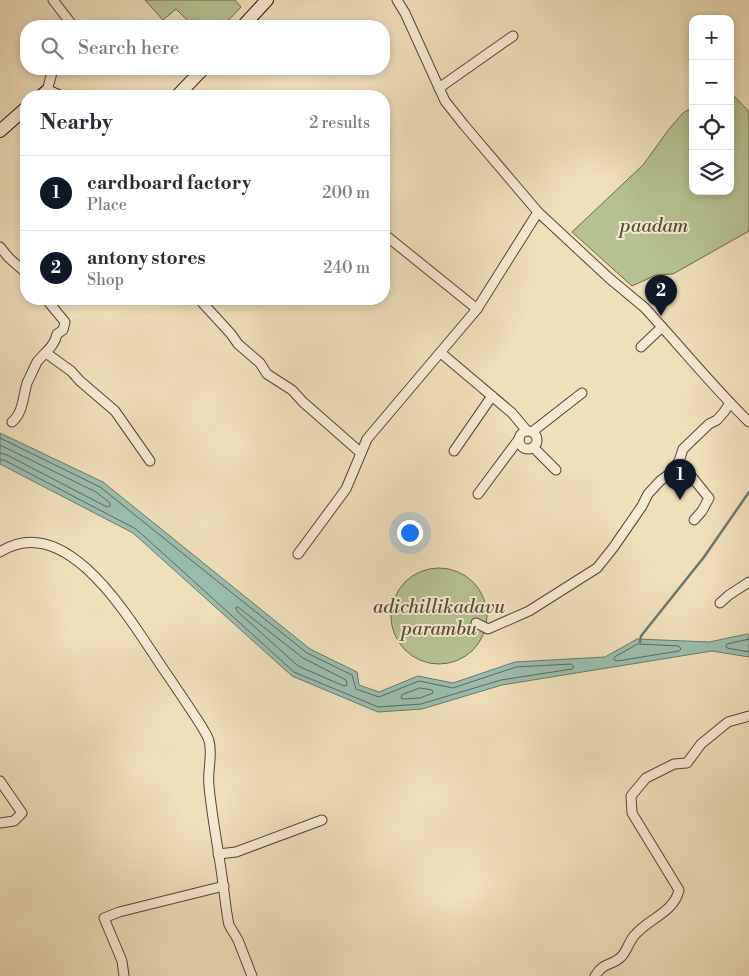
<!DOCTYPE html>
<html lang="en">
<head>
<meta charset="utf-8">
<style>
  body { margin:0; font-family:"Libre Bodoni",serif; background:#f7f7f7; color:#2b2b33 }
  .controls { position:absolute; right:15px; top:15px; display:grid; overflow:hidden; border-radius:10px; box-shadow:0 2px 8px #0003 }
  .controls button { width:45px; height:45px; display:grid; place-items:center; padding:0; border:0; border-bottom:1px solid #e1e1e2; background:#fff; color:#2b2b33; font:25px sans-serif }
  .you { position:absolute; left:409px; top:532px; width:18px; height:18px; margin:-12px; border:4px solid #fff; border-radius:50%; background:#1a73e8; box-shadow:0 0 0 8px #1a73e833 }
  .badge { display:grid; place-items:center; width:32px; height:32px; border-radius:50%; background:#111827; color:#fff; font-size:16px; font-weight:700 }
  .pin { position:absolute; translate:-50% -41px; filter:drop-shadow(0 1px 2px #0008) }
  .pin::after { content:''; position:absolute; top:26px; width:18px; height:15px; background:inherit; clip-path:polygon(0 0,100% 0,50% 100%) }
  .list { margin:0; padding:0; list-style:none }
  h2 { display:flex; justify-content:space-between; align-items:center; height:65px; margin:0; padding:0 20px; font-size:21px }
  h2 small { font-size:16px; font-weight:400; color:#7c7c81 }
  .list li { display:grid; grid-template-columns:32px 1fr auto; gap:15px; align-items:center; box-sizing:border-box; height:75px; padding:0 20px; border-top:1px solid #e1e1e2 }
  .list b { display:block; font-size:19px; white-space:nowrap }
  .list p { margin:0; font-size:16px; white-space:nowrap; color:#7c7c81 }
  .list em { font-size:16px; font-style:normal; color:#7c7c81 }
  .icon { flex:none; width:28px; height:28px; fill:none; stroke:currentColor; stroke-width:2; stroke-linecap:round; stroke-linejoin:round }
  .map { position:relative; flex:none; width:749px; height:976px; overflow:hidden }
  .search { position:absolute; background:#fff; box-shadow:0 2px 8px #0003; left:20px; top:20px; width:370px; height:55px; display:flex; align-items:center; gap:12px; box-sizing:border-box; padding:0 18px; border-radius:20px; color:#7c7c81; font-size:19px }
  .panel { position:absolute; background:#fff; box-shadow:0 2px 8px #0003; left:20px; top:90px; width:370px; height:215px; border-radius:20px }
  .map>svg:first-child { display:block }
  .green { fill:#b6c292; stroke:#6e6a4d }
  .water { fill:#9abdae; stroke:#6c786c }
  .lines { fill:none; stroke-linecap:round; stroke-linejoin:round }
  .shore { stroke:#60675b; stroke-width:1 }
  .stream { stroke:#6c786c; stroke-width:2.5 }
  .minor-casing { stroke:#584435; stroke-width:11 }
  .secondary-casing { stroke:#261108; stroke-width:14 }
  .minor { stroke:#f5ead3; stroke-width:9 }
  .secondary { stroke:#f5ead3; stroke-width:12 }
  .labels { text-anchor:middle; stroke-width:4; stroke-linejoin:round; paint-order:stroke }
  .park-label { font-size:19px; font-style:italic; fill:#584f38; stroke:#f5ead3 }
</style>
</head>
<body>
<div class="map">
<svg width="749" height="976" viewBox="0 0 749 976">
  <rect width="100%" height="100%" fill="#efdfbb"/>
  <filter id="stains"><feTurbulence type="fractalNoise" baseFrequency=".004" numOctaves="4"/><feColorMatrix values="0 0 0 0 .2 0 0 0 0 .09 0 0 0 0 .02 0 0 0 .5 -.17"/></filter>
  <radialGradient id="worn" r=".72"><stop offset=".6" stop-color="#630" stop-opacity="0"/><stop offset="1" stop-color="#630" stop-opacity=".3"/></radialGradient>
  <g class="green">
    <path d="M 145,0 L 235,0 L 241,7 L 223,26 L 193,26 L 176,9 L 163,20 Z"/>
    <path d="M 730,97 L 735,97 L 749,112 L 749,231 L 673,274 L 656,275 L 632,286 L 572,232 L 643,165 L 669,129 L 683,113 L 693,107 L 693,191 L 730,191 Z"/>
    <circle cx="439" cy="616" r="48"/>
  </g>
  <path class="water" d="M 0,433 L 103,482 L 310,649 L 357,672 L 359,685 L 379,692 L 418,676 L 453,683 L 515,662 L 605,657 L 637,639 L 709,642 L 747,634 L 749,635 L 749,657 L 712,651 L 502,685 L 422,709 L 378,712 L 292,676 L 133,533 L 0,464 Z"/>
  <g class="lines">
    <g class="shore">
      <path d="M 0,438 L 100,487 L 307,653 L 352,675 L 356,689 L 379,697 L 419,681 L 453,688 L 516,667 L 571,664 L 574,667 L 572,669 L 501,680 L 421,704 L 378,707 L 294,672 L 136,529 L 4,460 L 0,460"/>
      <path d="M 0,445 L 96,492 L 110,503 L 110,506 L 107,507 L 7,455 L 0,453"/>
      <path d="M 238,607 L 303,658 L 346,680 L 347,685 L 344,686 L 298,666 L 237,611 L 236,608 Z"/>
      <path d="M 749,639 L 727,644 L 726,646 L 727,648 L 749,652"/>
      <path d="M 638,644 L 679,646 L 681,649 L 679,651 L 617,661 L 614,660 L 615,657 Z"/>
      <path d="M 420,688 L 432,690 L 433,693 L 420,698 L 404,699 L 401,698 L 402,695 Z"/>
    </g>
    <path class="stream" d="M 640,642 L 641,636 L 704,557 L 749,492"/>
    <defs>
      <g id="minor">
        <path d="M 53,0 L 73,26"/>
        <path d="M 397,0 L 405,13 L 445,101 L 464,125 L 538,212 L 609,278 L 645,308 L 662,327 L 641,347"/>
        <path d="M 439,88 L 513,36"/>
        <path d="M 47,91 L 53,69"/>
        <path d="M 384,234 L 477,309"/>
        <path d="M 0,247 L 9,258 L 26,273"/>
        <path d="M 199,299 L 231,334 L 238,344 L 260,363 L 267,374 L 292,390 L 303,402 L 361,453"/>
        <path d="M 662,327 C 691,359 718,392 749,422"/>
        <path d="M 46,353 L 71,371 L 80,381 L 115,411 L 150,461"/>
        <path d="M 441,353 L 512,413 L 527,431"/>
        <path d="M 12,422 C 23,413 23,397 27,383 C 30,377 34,368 37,362 C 44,353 55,346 57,334 L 63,330 L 65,322 L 46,299"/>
        <circle cx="528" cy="440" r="9"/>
        <path d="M 532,432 L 582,393"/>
        <path d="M 533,447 L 556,470"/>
        <path d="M 454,451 L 492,396"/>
        <path d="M 679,461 L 709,498 L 702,511 L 694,520"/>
        <path d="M 478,494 L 519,439"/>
        <path d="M 0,552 C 68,508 133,625 164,670 C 177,689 190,708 202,727 C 204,731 208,736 209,741 C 213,755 207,771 209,786 C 212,819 219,851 223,884 C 225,898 226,911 229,925 L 238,940 L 252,976"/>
        <path d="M 298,554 L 346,489 L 367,439 L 477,309 L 538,212"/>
        <path d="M 720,603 L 729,595 L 749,582"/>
        <path d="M 476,623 L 488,629 L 529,611 L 597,568 L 613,548 L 642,506 L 648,494 L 660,481 L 672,472 L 679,461 L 683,449 L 709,424 L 717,420 L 724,412 L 730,403"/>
        <path d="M 0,781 L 22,813 L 14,821 L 0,823"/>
        <path d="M 218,854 L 236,852 L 322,820"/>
        <path d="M 124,976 L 122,961 L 104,918 L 119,912 L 224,886"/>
        <path d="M 595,976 C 604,961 613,966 622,956 C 627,950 629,942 634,936 C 647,919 674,913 679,890 L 632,813 L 631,796 L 646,778 L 674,764 L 687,763 L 701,744 L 728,722 L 749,716"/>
      </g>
      <g id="secondary">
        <path d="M 243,26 L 267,0"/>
        <path d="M 41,96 L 47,91 L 58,96"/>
        <path d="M 177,96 L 203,69"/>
        <path d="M 0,131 L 26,108"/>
      </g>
    </defs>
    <use href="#minor" class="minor-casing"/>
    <use href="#secondary" class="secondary-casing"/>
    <use href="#minor" class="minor"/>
    <use href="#secondary" class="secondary"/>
  </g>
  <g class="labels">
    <g class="park-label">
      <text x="654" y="232">paadam</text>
      <text x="439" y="613">adichillikadavu<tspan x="439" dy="22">parambu</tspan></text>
    </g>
  </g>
  <rect width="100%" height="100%" filter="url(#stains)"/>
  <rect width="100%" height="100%" fill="url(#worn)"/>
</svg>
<div class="controls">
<button>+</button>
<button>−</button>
<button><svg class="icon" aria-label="locate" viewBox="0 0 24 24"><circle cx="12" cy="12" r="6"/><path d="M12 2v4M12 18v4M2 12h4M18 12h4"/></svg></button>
<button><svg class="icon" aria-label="layers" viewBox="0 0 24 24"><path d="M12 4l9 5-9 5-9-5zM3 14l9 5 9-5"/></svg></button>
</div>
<div class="you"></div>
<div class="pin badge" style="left:680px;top:500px">1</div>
<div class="pin badge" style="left:661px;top:316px">2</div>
<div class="search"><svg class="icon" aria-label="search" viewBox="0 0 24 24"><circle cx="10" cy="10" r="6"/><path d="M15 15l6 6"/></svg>Search here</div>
<section class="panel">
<h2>Nearby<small>2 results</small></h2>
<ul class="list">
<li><span class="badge">1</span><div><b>cardboard factory</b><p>Place</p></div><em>200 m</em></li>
<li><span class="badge">2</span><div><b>antony stores</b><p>Shop</p></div><em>240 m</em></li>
</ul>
</section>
</div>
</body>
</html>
